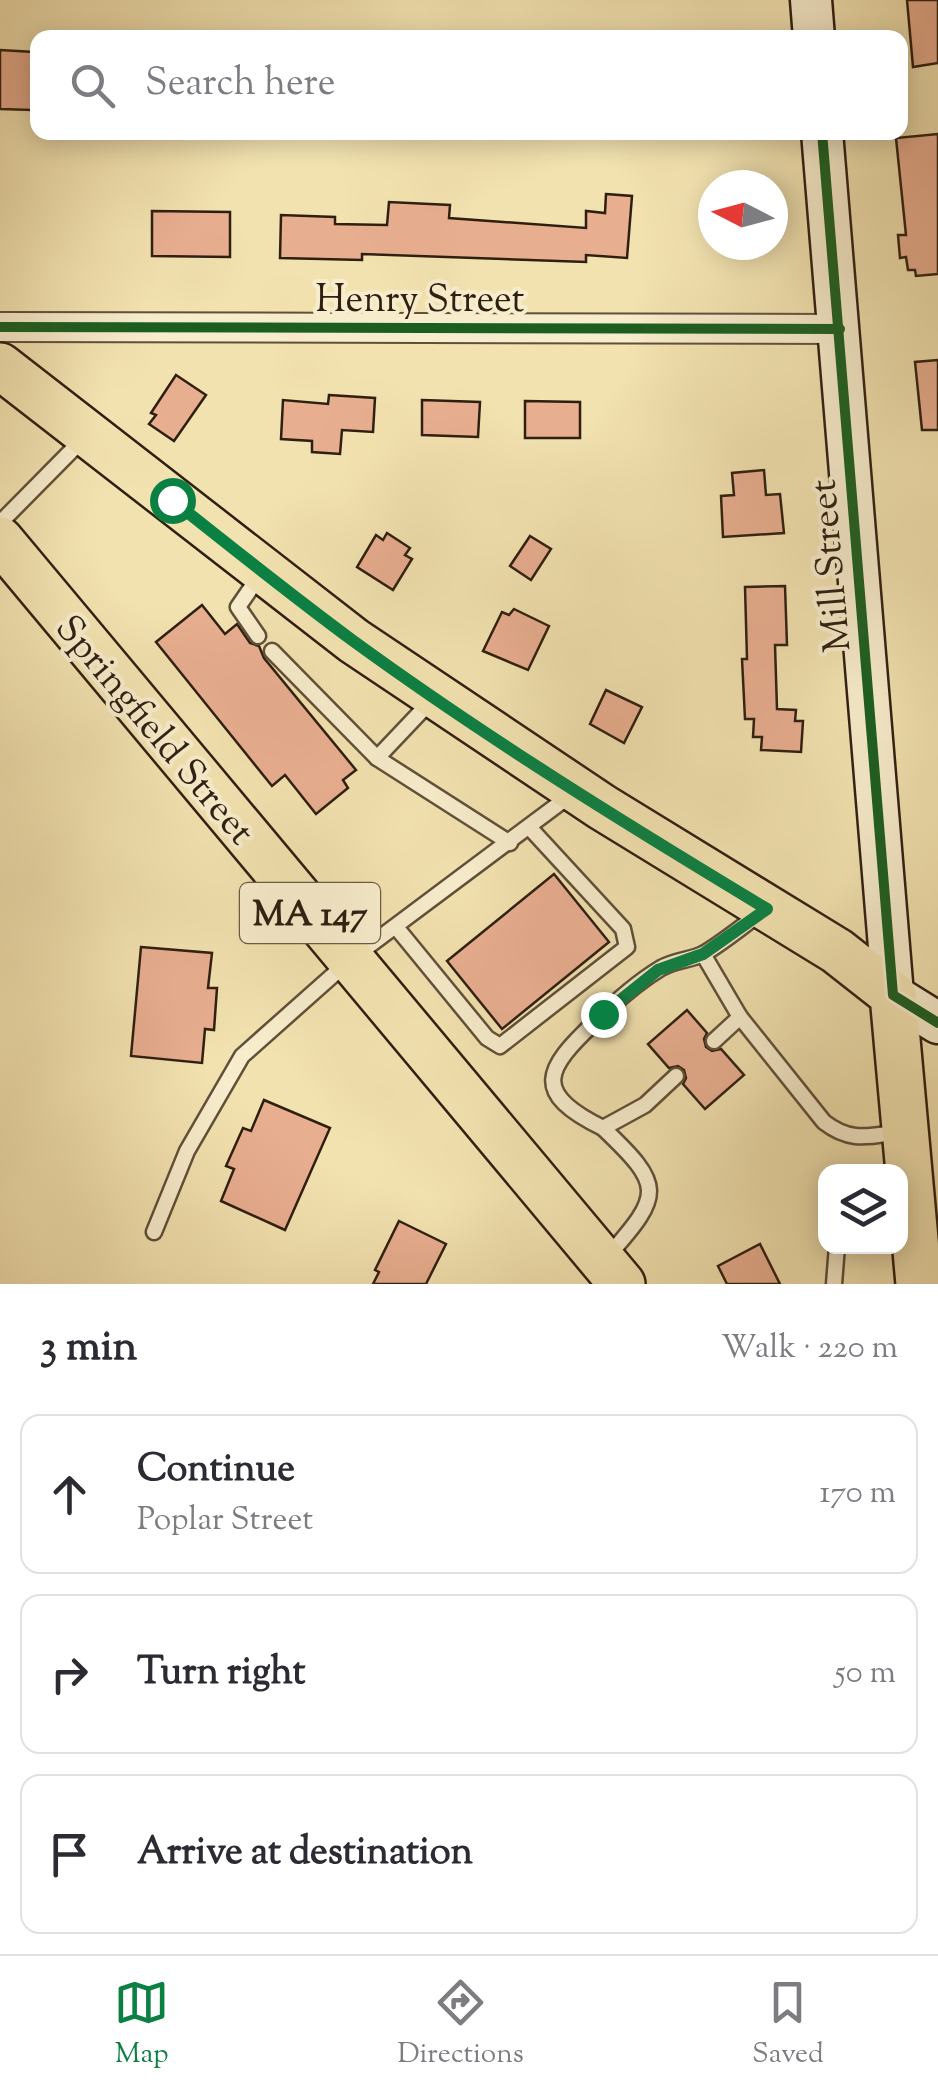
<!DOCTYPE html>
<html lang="en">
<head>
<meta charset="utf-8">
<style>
  body { margin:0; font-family:"Sorts Mill Goudy",serif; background:#f2f2f3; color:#2b2b33 }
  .controls { position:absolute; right:30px; bottom:30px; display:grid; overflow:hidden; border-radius:20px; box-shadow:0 5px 25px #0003 }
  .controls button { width:90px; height:90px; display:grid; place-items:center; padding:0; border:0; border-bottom:2px solid #e1e1e2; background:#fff; color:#2b2b33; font:50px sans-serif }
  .compass { position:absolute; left:698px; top:170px; width:90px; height:90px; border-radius:50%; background:#fff; box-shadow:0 5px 25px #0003; rotate:276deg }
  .stop { position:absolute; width:30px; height:30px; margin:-22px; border:8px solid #0b8043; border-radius:50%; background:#fff }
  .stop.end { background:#0b8043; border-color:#fff; box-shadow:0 2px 10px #0008 }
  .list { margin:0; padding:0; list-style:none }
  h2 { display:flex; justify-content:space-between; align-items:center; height:130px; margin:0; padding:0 40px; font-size:42px }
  h2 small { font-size:32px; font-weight:400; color:#7c7c81 }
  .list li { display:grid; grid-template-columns:65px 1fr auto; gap:30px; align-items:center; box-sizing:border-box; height:160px; margin:0 20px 20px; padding:0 20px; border:2px solid #e1e1e2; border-radius:20px }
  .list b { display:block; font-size:38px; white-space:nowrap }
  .list p { margin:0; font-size:32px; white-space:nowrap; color:#7c7c81 }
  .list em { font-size:32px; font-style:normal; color:#7c7c81 }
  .icon { flex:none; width:55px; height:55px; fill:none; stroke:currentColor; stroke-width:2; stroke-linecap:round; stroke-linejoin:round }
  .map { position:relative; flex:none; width:938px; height:1284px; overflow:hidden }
  .search { position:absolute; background:#fff; box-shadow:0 5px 25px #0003; left:30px; right:30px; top:30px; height:110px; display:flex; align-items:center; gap:25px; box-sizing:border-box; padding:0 35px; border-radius:20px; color:#7c7c81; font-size:38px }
  .sheet { height:670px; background:#fff }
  nav { display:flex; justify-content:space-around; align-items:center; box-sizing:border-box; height:140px; border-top:2px solid #e1e1e2; background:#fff; font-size:28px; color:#7c7c81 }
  nav a { display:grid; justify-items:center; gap:5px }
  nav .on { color:#0b8043 }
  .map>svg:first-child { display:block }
  .building { fill:#e8ae90; stroke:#2f1f11; stroke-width:2.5 }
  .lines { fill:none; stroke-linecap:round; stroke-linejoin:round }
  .lane-casing { stroke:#605039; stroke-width:19 }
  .street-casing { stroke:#605039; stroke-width:32 }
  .secondary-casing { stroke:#2f1f11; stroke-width:45 }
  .primary-casing { stroke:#2f1f11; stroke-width:50 }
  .lane { stroke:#f7eccc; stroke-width:14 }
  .street { stroke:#f7eccc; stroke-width:28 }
  .secondary { stroke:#f7eccc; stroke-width:40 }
  .primary { stroke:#f2e2b0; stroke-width:45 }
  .cycleway-casing { stroke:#f7eccc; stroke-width:16 }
  .cycleway { stroke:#1b5e20; stroke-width:10 }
  .route { stroke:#0b8043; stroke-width:12 }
  .labels { text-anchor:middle; stroke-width:8; stroke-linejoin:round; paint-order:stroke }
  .shield { fill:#f7eccc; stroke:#6b5c49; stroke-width:2.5 }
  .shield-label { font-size:35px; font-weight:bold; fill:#2f1f11 }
  .street-label { font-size:38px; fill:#2f1f11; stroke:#f7eccc }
</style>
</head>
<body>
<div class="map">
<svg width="938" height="1284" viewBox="0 0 938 1284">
  <rect width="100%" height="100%" fill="#f2e2b0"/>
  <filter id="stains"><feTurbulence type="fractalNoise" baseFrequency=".002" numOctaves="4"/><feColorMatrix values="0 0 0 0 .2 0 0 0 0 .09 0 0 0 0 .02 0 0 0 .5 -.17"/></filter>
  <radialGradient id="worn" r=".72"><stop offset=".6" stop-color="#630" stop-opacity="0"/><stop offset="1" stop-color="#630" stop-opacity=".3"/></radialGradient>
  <g class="building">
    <path d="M 907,0 L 938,0 L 938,63 L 913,67 Z"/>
    <path d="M 0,50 L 34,52 L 32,110 L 0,109 Z"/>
    <path d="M 938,134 L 938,274 L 916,276 L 915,270 L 908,270 L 906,257 L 900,258 L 898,235 L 906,235 L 896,138 Z"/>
    <path d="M 606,194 L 632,196 L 627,258 L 586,255 L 586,262 L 362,254 L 362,260 L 280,258 L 281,215 L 335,217 L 335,224 L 387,225 L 389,202 L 450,205 L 449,218 L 586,228 L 586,211 L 605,213 Z"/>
    <path d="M 152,211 L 230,212 L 230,257 L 152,256 Z"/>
    <path d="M 938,360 L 938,430 L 922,430 L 915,362 Z"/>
    <path d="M 176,375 L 206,395 L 174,441 L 149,424 L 156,415 L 151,413 Z"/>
    <path d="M 329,395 L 375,398 L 373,432 L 342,430 L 340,454 L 312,452 L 312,441 L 281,439 L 283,400 L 328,404 Z"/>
    <path d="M 422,400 L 480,402 L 478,437 L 422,435 Z"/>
    <path d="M 525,401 L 580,402 L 580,438 L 525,438 Z"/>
    <path d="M 764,470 L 766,495 L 780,494 L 784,533 L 723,537 L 721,496 L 734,495 L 732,473 Z"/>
    <path d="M 387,533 L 410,548 L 405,555 L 412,559 L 393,590 L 357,567 L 376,535 L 383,540 Z"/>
    <path d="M 530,536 L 551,549 L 531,580 L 510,566 Z"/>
    <path d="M 785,586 L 787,645 L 775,645 L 777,709 L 796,710 L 795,721 L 803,721 L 801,752 L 761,750 L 762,737 L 753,737 L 754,719 L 745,719 L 742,659 L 747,659 L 745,587 Z"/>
    <path d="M 202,605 L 225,634 L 237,624 L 250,643 L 259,646 L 264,658 L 356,770 L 343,780 L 348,788 L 316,814 L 285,775 L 272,786 L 156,642 Z"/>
    <path d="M 514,609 L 549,626 L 528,670 L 483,651 L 502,612 L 509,615 Z"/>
    <path d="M 606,690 L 642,707 L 624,743 L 590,724 Z"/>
    <path d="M 554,874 L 609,942 L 502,1029 L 447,961 Z"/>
    <path d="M 141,947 L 212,953 L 208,988 L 217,988 L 214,1030 L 205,1029 L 202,1063 L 131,1056 Z"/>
    <path d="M 687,1010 L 707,1033 L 704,1039 L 706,1047 L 712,1051 L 721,1049 L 744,1075 L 705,1109 L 683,1084 L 686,1078 L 684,1070 L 678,1066 L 669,1068 L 648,1044 Z"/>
    <path d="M 264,1100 L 330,1128 L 285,1230 L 221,1201 L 234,1169 L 226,1166 L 243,1128 L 251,1131 Z"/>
    <path d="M 399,1221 L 446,1244 L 426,1284 L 373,1284 L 379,1272 L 375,1270 Z"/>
    <path d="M 760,1244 L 780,1284 L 727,1284 L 718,1266 Z"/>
  </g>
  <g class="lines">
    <defs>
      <g id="lane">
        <path d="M 0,523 L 84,438"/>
        <path d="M 258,636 L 238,607 L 260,575"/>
        <path d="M 272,651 L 377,758 L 510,843"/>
        <path d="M 377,758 L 431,701"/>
        <path d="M 396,927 L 487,1038 L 500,1046 L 627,947 L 623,929 L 529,827"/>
        <path d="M 703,954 L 740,1017 L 824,1122 C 851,1143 869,1136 901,1132"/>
        <path d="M 714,1041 L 740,1017"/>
        <path d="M 676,1076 L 645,1105 L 603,1128 C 531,1093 545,1069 595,1022 C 614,1003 638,982 661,968 C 675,960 692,960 705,953 C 725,941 744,925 762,912"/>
        <path d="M 603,1128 C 664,1186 663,1194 608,1256"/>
        <path d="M 154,1232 L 187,1151 L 242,1056 L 350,960 L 572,794"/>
        <path d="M 834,1284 L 837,1246"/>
      </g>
      <path id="street" d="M 0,327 L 840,329"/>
      <g id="secondary">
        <path d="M 811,0 L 814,38"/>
        <path d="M 822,132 L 893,995 L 938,1023"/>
      </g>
      <g id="primary">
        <path d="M 0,366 L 354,641 L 602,807 L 837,951 L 893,995 L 919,1284"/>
        <path d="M 0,540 L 622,1284"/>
      </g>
    </defs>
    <use href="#lane" class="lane-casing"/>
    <use href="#street" class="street-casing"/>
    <use href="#secondary" class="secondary-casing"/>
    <use href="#primary" class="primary-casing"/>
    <use href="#lane" class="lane"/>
    <use href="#street" class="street"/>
    <use href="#secondary" class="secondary"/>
    <use href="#primary" class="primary"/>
    <defs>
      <g id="cycleway">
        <path d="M 822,132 L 893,995 L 938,1023"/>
        <path d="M 0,327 L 840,329"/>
      </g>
    </defs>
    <use href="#cycleway" class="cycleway-casing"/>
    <use href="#cycleway" class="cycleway"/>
  </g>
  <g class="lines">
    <path class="route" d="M 172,500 C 231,547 291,595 352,640 C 485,737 626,824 767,909 L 703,954 L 658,970 L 603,1014"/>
  </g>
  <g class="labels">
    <rect class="shield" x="240" y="883" width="140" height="60" rx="8"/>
    <g class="shield-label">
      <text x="310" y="925">MA 147</text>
    </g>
    <g class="street-label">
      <text x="420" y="311">Henry Street</text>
      <text transform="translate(829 566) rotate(-95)" y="13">Mill Street</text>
      <text transform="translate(156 729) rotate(50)" y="13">Springfield Street</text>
    </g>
  </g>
  <rect width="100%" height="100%" filter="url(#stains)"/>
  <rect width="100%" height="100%" fill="url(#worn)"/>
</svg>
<div class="controls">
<button><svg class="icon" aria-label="layers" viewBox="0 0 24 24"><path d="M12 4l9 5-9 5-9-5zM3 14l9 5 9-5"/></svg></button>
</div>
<svg class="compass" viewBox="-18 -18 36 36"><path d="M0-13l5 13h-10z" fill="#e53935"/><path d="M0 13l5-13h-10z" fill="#7c7c81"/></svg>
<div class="stop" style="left:172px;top:500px"></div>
<div class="stop end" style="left:603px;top:1014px"></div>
<div class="search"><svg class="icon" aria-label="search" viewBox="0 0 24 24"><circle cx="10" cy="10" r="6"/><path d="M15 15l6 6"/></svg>Search here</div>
</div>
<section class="sheet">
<h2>3 min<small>Walk · 220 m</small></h2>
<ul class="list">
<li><svg class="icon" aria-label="ahead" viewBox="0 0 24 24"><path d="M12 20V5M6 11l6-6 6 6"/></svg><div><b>Continue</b><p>Poplar Street</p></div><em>170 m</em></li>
<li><svg class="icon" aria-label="right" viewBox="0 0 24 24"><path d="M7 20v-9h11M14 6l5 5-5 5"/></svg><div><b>Turn right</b></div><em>50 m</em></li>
<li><svg class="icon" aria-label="arrive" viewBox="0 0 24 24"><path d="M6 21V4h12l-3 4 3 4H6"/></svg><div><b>Arrive at destination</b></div></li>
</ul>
</section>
<nav>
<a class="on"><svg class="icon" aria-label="map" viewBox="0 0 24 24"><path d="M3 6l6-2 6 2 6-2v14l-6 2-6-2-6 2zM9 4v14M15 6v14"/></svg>Map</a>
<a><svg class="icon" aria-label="directions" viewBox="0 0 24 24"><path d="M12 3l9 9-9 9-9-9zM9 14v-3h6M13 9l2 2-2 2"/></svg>Directions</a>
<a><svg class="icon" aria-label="saved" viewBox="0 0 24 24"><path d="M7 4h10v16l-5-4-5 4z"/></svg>Saved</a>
</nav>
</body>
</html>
